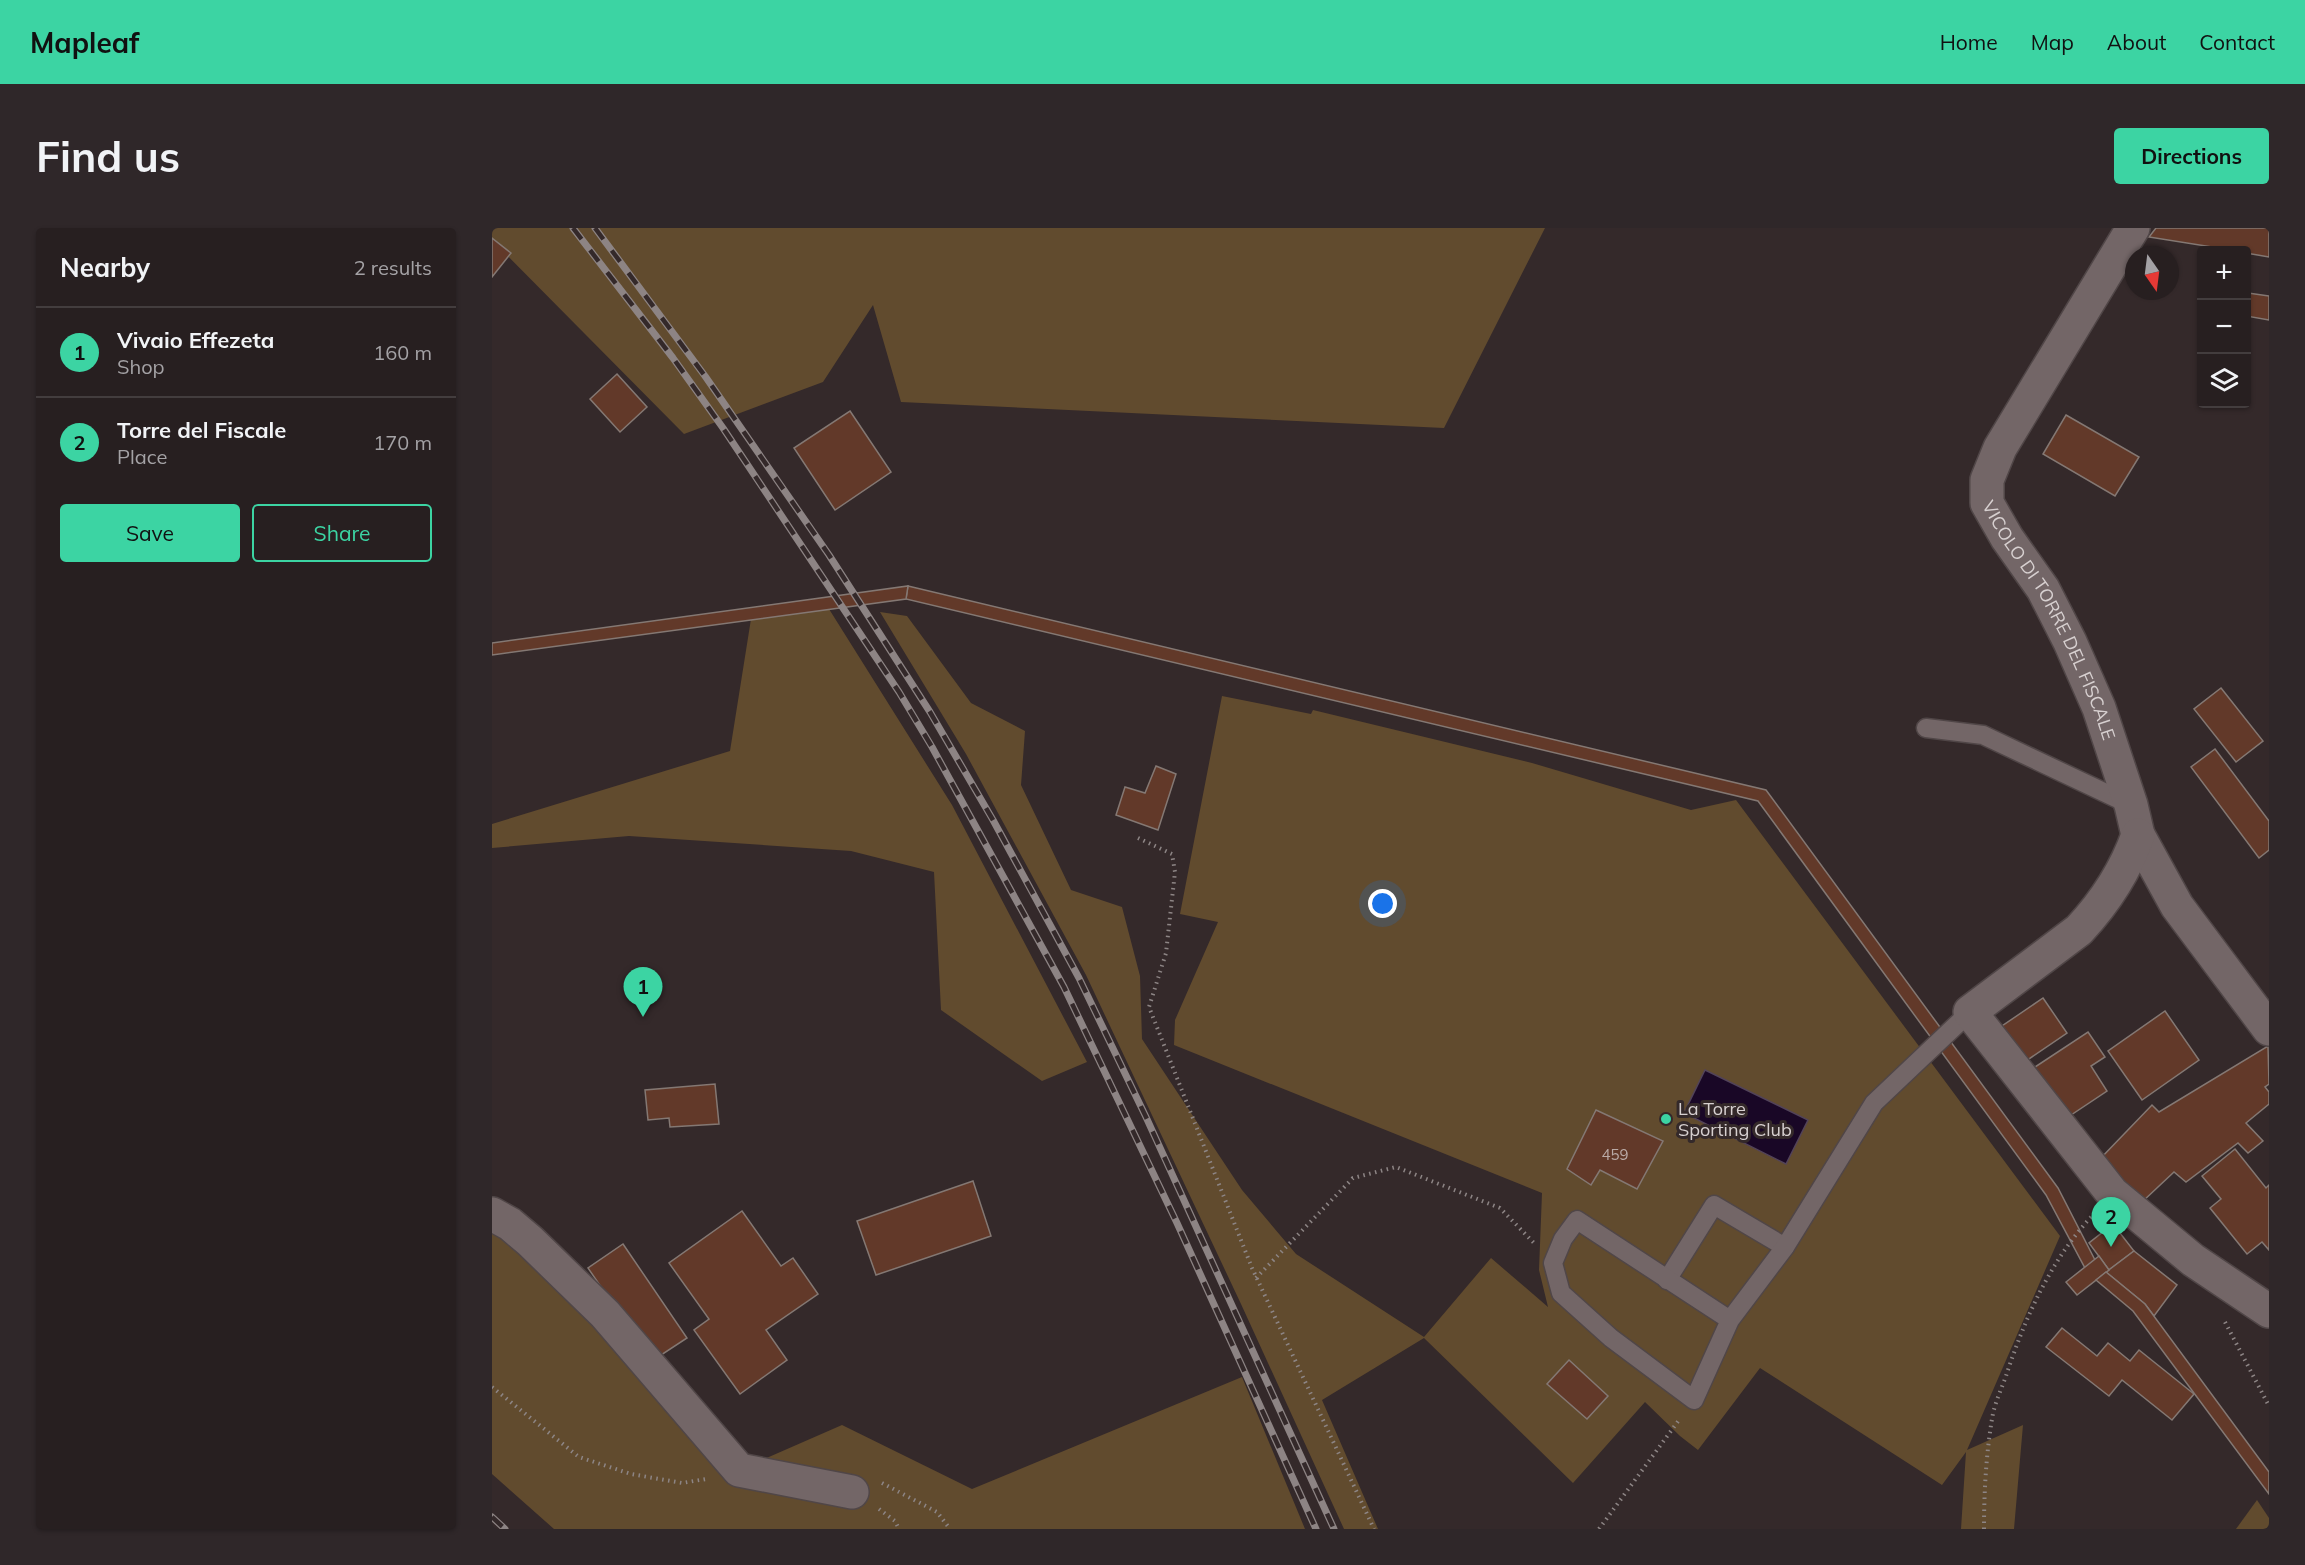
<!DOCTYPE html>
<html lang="en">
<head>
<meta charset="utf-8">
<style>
  body { margin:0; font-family:Mulish,sans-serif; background:#2f2729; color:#f1f3f6 }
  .controls { position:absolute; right:18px; top:18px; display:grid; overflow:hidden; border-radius:6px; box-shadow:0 2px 4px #0004 }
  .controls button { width:54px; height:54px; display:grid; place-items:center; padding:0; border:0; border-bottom:2px solid #433d3e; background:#271f20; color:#f1f3f6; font:30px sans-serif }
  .compass { position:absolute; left:1633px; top:18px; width:54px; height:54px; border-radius:50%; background:#271f20; box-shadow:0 2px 4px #0004; rotate:166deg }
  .you { position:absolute; left:891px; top:676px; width:21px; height:21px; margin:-15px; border:4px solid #fff; border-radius:50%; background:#1a73e8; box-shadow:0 0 0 9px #1a73e833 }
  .badge { display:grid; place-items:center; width:39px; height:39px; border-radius:50%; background:#3cd4a3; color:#111; font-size:20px; font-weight:700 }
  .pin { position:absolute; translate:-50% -50px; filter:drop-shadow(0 2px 3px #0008) }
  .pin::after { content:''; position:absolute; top:32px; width:21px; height:18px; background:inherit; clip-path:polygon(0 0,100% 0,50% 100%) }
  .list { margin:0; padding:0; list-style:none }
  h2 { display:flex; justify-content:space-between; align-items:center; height:78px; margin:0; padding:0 24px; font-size:26px }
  h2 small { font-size:20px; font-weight:400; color:#a4a2a5 }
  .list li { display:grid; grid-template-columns:39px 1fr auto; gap:18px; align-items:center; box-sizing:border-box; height:90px; padding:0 24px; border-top:2px solid #433d3e }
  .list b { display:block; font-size:22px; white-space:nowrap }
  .list p { margin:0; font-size:20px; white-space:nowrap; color:#a4a2a5 }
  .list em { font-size:20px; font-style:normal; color:#a4a2a5 }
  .actions { display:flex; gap:12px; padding:18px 24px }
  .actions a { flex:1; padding:14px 0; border:2px solid #3cd4a3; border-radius:6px; text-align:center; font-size:21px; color:#3cd4a3 }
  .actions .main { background:#3cd4a3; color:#111 }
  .icon { flex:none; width:33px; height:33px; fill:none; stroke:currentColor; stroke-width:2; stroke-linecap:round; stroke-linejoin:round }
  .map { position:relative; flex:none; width:1777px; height:1301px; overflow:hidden; border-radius:6px }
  header { display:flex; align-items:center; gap:36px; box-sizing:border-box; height:84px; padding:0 30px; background:#3cd4a3; color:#111 }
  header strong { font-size:28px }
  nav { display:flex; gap:33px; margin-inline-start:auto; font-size:21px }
  .intro { display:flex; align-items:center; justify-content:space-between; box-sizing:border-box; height:144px; padding:0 36px }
  h1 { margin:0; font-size:42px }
  .button { padding:15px 27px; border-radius:6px; background:#3cd4a3; color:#111; font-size:21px; font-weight:700 }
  main { display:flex; gap:36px; padding:0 36px }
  aside { flex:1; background:#271f20; border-radius:6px; box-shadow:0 2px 4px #0004 }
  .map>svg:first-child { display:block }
  .green { fill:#614b2e }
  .water { fill:#190726; stroke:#524359; stroke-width:1.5 }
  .building { fill:#623929; stroke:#847873; stroke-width:1.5 }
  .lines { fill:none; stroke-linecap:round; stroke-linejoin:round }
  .lane-casing { stroke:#504647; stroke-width:21 }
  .street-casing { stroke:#504647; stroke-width:36 }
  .path { stroke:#8d8585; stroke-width:4; stroke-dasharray:1.5 4.5; stroke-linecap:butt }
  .lane { stroke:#736667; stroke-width:18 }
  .street { stroke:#736667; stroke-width:33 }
  .rail-casing { stroke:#8d8484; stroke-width:7 }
  .rail { stroke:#34292a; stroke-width:4.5; stroke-dasharray:14; stroke-linecap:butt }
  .poi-dot { fill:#3cd4a3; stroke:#34292a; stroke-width:2 }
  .labels { text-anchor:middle; stroke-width:6; stroke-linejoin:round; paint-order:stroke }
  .number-label { font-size:15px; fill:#baaaa6 }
  .street-label { font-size:18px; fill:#d7d0d0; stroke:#34292a }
  .poi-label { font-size:18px; fill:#d7d0d0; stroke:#34292a; text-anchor:start }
</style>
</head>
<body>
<header>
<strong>Mapleaf</strong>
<nav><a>Home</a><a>Map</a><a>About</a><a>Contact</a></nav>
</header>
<div class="intro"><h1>Find us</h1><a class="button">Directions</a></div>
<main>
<aside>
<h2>Nearby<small>2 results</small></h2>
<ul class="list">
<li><span class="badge">1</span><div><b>Vivaio Effezeta</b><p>Shop</p></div><em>160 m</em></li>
<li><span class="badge">2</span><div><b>Torre del Fiscale</b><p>Place</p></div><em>170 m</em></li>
</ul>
<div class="actions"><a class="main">Save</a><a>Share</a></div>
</aside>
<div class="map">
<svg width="1777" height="1301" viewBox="0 0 1777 1301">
  <rect width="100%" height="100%" fill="#34292a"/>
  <g class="green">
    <path d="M 0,0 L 1053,0 L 952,200 L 409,174 L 381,77 L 331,154 L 192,206 L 0,12 Z"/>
    <path d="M 337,381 L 460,577 L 595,834 L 550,853 L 449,782 L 442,644 L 359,623 L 137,608 L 0,620 L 0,596 L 238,523 L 259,391 Z"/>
    <path d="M 388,384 L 415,388 L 479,475 L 533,503 L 529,557 L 579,662 L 630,679 L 648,748 L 650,811 L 750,962 L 804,1026 L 932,1109 L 999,1030 L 1056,1079 L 1047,1042 L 1050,965 L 682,817 L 683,792 L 726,694 L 688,686 L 730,468 L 819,486 L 821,482 L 1040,535 L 1199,582 L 1244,572 L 1568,1008 L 1475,1222 L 1531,1197 L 1522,1301 L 1469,1301 L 1474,1224 L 1450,1257 L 1268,1140 L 1206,1222 L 1188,1208 L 1153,1174 L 1081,1255 L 932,1110 L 830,1172 L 886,1301 L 852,1301 L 749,1076 L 594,747 L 474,526 Z"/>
    <path d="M 0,982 L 247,1242 L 350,1197 L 480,1261 L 750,1149 L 813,1301 L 62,1301 L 0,1246 Z"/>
    <path d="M 1765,1272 L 1777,1290 L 1777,1301 L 1744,1301 Z"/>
  </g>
  <path class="water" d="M 1213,842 L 1316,892 L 1294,936 L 1192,885 Z"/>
  <g class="building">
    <path d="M 1664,0 L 1777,0 L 1777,29 L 1754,25 L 1754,22 L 1739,22 L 1657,9 Z"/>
    <path d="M 0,10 L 19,25 L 0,49 Z"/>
    <path d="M 1756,65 L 1777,68 L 1777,92 L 1754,88 Z"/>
    <path d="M 125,146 L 155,179 L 128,204 L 98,171 Z"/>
    <path d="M 358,183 L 399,244 L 343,282 L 302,220 Z"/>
    <path d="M 1574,187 L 1647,229 L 1623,268 L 1551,226 Z"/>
    <path d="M 416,358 L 1274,562 L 1566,960 L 1603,1032 L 1593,1040 L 1554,967 L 1266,573 L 414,371 Z"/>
    <path d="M 416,358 L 414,371 L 0,427 L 0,415 Z"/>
    <path d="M 1729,460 L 1771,513 L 1744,534 L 1702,481 Z"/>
    <path d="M 1723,521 L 1777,593 L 1777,622 L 1767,630 L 1699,539 Z"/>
    <path d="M 664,538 L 684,546 L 666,602 L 624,587 L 633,559 L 653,565 Z"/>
    <path d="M 1551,770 L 1575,805 L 1531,835 L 1507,800 Z"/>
    <path d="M 1673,783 L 1707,832 L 1650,872 L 1616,823 Z"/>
    <path d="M 1596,804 L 1613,829 L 1599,838 L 1615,863 L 1573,891 L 1540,841 Z"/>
    <path d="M 1776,818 L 1777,856 L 1773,859 L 1777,864 L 1777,876 L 1754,895 L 1771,913 L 1756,925 L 1746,915 L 1694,954 L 1682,944 L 1650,974 L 1607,932 L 1660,877 L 1667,884 Z"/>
    <path d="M 223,856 L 227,896 L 178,899 L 177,890 L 156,892 L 153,862 Z"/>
    <path d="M 1104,882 L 1171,913 L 1145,961 L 1108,942 L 1099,957 L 1075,941 Z"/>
    <path d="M 1743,921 L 1774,960 L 1777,957 L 1777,1022 L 1770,1014 L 1755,1026 L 1718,980 L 1729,971 L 1710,948 Z"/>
    <path d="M 481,953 L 499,1008 L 384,1047 L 365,993 Z"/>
    <path d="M 250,983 L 289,1038 L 301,1030 L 326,1066 L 274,1102 L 295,1132 L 248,1166 L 202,1102 L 217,1091 L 177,1035 Z"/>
    <path d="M 1621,996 L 1642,1023 L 1617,1042 L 1597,1015 Z"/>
    <path d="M 131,1016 L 195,1110 L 160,1133 L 96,1040 Z"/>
    <path d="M 1642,1023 L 1685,1057 L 1662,1088 L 1653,1076 L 1614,1044 Z"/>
    <path d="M 1607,1028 L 1617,1042 L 1585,1067 L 1574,1054 Z"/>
    <path d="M 1614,1044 L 1653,1076 L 1777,1244 L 1777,1266 L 1641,1083 L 1604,1052 Z"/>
    <path d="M 1570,1100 L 1605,1128 L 1616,1115 L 1638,1133 L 1647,1122 L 1702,1166 L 1680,1192 L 1630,1152 L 1617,1168 L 1554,1119 Z"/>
    <path d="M 1077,1132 L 1116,1168 L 1095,1191 L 1055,1156 Z"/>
  </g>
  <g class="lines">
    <defs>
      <g id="lane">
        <path d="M 1434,500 L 1491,507 L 1639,577"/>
        <path d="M 1175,1052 L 1222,977 L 1293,1019"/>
        <path d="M 1238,1092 L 1085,992 L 1071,1011 L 1061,1035 L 1069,1065 L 1119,1110 L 1202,1172 L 1238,1092 L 1293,1019 L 1382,875 L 1478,784"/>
      </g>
      <g id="street">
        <path id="s1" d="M 1641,0 L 1508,220 L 1495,252 L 1495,275 L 1515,310 L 1551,361 L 1578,414 L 1607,480 L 1639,577 L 1646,607 L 1685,678 L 1777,801"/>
        <path d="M 1646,607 C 1633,644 1614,673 1587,702 L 1478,784 L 1620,965 L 1701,1032 L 1777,1083"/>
        <path d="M 0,986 L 18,996 L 38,1013 L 113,1086 L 247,1242 L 360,1264"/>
      </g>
    </defs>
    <use href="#lane" class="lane-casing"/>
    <use href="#street" class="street-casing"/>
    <g class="path">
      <path d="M 646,610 L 680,626 L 683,644 L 674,725 L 657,779 L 760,1040 L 882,1301"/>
      <path d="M 764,1050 L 861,950 L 904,939 L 1008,980 L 1042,1015"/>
      <path d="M 1733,1094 L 1777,1178"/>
      <path d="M 0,1159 L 87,1229 L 139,1246 L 190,1255 L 214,1251"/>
      <path d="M 390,1255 L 445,1284 L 458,1301"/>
      <path d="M 387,1281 L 403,1293 L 407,1301"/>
      <path d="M 1107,1301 L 1187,1192"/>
      <path d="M 1492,1301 C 1492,1265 1494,1227 1500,1191 C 1502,1177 1509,1162 1514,1148 C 1533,1090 1558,1033 1600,988"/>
    </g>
    <use href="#lane" class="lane"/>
    <use href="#street" class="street"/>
    <defs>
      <g id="rail">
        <path d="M 81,0 L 181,130 L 231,200 L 407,464 L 440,519 L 572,759 L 685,995 L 824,1301"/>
        <path d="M 103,0 L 213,148 L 337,327 L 438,484 L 501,592 L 587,750 L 654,889 L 842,1301"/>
        <path d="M 0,1289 L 13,1301"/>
      </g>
    </defs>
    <use href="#rail" class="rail-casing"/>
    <use href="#rail" class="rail"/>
  </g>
  <circle class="poi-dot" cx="1174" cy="891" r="6"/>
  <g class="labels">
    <g class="number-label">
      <text x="1123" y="932">459</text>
    </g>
    <g class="street-label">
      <text dy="6" stroke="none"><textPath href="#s1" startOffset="448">VICOLO DI TORRE DEL FISCALE</textPath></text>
    </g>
    <g class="poi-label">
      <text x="1186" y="887">La Torre<tspan x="1186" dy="21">Sporting Club</tspan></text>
    </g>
  </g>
</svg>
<div class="controls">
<button>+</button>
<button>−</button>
<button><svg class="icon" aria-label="layers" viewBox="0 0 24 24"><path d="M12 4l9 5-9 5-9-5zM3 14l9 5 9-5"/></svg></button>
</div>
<svg class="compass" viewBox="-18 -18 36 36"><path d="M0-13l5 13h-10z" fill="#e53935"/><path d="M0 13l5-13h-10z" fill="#a4a2a5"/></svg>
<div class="you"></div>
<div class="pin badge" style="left:151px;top:789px">1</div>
<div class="pin badge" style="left:1619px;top:1019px">2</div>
</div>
</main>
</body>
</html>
